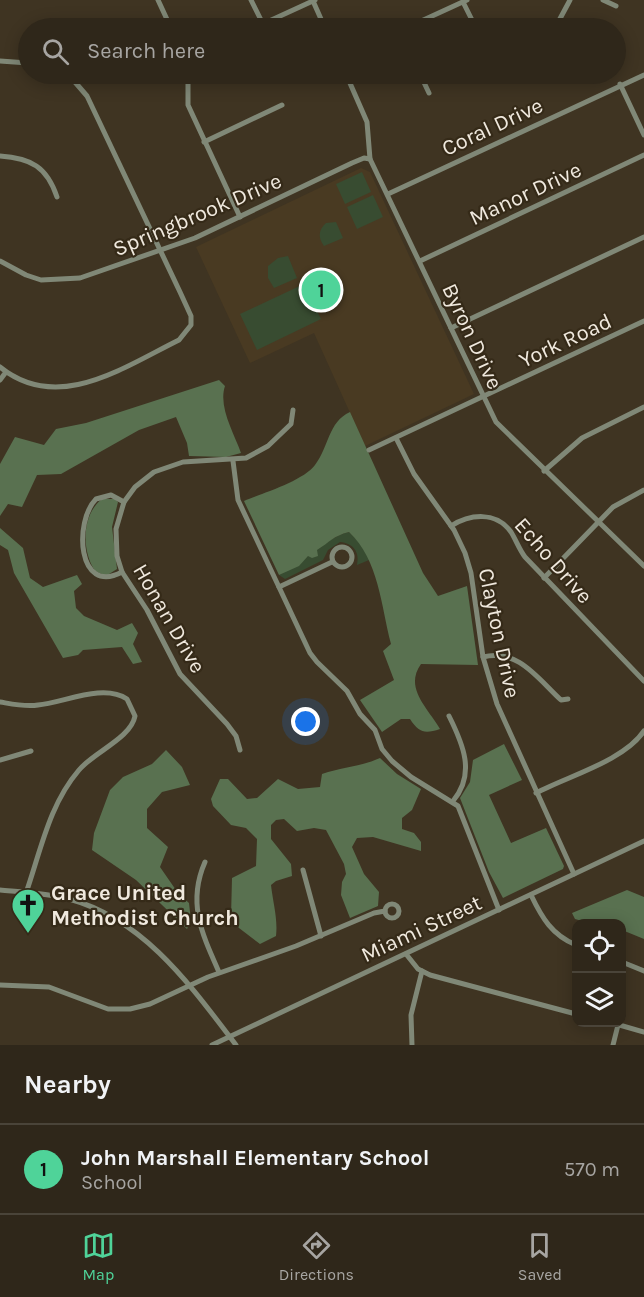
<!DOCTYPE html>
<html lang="en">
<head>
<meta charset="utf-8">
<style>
  body { margin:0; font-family:Karla,sans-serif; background:#372f23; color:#f1f3f6 }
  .controls { position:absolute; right:18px; bottom:18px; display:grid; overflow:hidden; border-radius:12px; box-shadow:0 3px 15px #0003 }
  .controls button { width:54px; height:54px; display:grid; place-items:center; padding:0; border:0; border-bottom:2px solid #4a4439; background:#2f271a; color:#f1f3f6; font:30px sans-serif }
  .you { position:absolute; left:306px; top:722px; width:21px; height:21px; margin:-15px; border:4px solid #fff; border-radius:50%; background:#1a73e8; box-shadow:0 0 0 9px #1a73e833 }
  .badge { display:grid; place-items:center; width:39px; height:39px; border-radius:50%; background:#4fd399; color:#111; font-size:20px; font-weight:700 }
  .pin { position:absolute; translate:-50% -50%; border:3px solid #fff; box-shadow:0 2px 6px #0006 }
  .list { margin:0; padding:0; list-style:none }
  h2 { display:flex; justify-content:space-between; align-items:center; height:78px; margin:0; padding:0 24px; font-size:26px }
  h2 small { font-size:20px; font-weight:400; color:#a7a5a2 }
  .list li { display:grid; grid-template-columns:39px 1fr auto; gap:18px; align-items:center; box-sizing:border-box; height:90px; padding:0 24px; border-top:2px solid #4a4439 }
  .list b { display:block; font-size:22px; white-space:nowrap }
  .list p { margin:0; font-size:20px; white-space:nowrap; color:#a7a5a2 }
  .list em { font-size:20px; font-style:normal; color:#a7a5a2 }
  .icon { flex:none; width:33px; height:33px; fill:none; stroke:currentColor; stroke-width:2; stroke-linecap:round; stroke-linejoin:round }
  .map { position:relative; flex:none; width:644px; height:1045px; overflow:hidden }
  .search { position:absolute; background:#2f271a; box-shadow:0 3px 15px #0003; left:18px; right:18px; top:18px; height:66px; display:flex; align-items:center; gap:15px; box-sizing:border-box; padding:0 21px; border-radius:33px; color:#a7a5a2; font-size:22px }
  .sheet { height:168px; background:#2f271a }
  nav { display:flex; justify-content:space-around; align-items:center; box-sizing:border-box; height:84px; border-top:2px solid #4a4439; background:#2f271a; font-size:16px; color:#a7a5a2 }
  nav a { display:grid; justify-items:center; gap:3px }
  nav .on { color:#4fd399 }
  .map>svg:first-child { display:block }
  .built { fill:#493a22 }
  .green { fill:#384c31 }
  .forest { fill:#597150 }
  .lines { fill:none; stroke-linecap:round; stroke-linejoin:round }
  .minor { stroke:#808877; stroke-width:5 }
  .labels { text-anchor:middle; stroke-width:4.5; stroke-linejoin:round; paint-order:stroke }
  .street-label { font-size:22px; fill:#f0e9de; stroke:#352a18 }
  .poi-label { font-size:22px; font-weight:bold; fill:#f0e9de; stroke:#352a18; text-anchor:start }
</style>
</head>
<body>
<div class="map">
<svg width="644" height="1045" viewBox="0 0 644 1045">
  <rect width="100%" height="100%" fill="#3f3422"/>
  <path class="built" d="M 361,168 L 370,172 L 474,394 L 365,446 L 314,333 L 250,363 L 196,247 Z"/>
  <g class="green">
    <path d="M 362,172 L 371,192 L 345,204 L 336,184 Z"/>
    <path d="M 373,195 L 383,217 L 357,229 L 347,207 Z"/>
    <path d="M 336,222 L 343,238 L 324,246 C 318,238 318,230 326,223 Z"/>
    <path d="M 288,256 L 297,278 L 274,288 L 268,278 L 268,266 L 278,258 Z"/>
    <path d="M 304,284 L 321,319 L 257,350 L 240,314 Z"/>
    <path d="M 349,532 L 362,544 L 369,560 L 357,565 C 360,552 353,543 340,542 L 328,550 L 323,560 L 285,579 L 279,575 C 304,563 324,538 349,532 Z"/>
  </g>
  <g class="forest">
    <path d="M 219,380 L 225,386 C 218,407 234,433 241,453 L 226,457 L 189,456 L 187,443 L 176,417 L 139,430 L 61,474 L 37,475 L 22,507 L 8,504 L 0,516 L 0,464 L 15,437 L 44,445 L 56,429 L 86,423 Z"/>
    <path d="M 350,412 L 423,573 L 438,596 L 467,586 L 478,665 L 421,664 C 404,688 427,707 440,729 C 425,734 419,733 410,719 L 401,719 L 382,732 L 360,700 L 394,680 L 383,651 L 391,644 C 381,606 379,560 349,532 C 333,536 330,542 317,550 L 318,556 L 312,558 L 308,556 L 299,566 L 279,575 L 244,501 C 263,493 303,481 315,465 C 329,447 328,422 350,412 Z"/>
    <path d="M 102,499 L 115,499 L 118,502 L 112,527 L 117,569 L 106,576 L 95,571 C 81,550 82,514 102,499 Z"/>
    <path d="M 0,528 L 23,548 L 30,578 L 43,587 L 77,575 L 82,584 L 74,591 L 76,608 L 84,616 L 117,630 L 132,623 L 138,633 L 133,644 L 142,662 L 133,664 L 122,647 L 83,650 L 78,655 L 63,658 L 14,573 L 8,550 L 0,545 Z"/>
    <path d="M 504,744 L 522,780 L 489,795 L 511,843 L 546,828 L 564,866 L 563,869 L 503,898 L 489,872 L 460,798 L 470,782 L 473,760 Z"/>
    <path d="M 166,750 L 182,767 L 190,785 L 162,792 L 147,809 L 147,828 L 168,847 L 160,867 L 178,893 L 189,903 L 191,921 L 187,929 L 136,880 L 92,850 L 94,833 L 110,790 L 123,777 L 152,764 Z"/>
    <path d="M 380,758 L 397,774 L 421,789 L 412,810 L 402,818 L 402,829 L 414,833 L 421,842 L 421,851 L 373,837 L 357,838 L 352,847 L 364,874 L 379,892 L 378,906 L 350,918 L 341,895 L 342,882 L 346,874 L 344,864 L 326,830 L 314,828 L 297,831 L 284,819 L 276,820 L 271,825 L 271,839 L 291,864 L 292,876 L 276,881 L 271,885 C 273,903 278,919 276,936 L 260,944 L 239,928 L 231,917 L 232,878 L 256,866 L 257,839 L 246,828 L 231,825 L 213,806 L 211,799 L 220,779 L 228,779 L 247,799 L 257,798 L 278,779 L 298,789 L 320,787 L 322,774 C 342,767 360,767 380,758 Z"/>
    <path d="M 627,890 L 644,897 L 644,939 L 622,930 L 622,924 L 589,923 L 575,919 L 572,913 Z"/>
  </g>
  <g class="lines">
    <g class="minor">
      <path d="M 158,0 L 171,28"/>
      <path d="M 251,0 L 263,24"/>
      <path d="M 603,0 L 616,6"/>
      <path d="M 313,1 L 325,28"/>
      <path d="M 463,2 L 476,28"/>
      <path d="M 254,28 L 315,0"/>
      <path d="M 406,28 L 467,0"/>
      <path d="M 555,28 L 570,0"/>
      <path d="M 0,61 L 28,63"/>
      <path d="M 188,74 L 188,105 L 240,217"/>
      <path d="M 346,74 L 367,122 L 370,159 L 496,422 L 644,566"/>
      <path d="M 420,74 L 429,93"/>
      <path d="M 620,84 L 644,135"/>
      <path d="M 204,142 L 282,105"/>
      <path d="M 0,156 C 31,158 47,167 57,197"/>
      <path d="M 388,194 L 644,75"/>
      <path d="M 0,261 L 26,275 L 41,280 L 80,278 L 195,238 L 352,163 L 364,158 L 370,159"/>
      <path d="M 420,261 L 644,155"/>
      <path d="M 451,328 L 644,237"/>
      <path d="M 0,367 C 58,414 124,367 179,340 L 191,325 L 191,316 L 180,292 L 87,96 L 68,74"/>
      <path d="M 0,380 L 6,372"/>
      <path d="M 396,438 L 414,474 L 454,530 L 465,553 L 471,573 L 483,657 L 497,704 L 574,874"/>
      <path d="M 369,450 L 644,321"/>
      <path d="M 233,461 L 238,500 L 310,653 L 317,662 L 347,691 L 360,714 L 375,730 L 382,749 L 392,761 L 411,777 L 458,806 L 499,910"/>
      <path d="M 544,471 L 582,438 L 644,407"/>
      <path d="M 451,526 C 470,514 496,511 511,532 C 516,540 519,549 525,557 L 644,681"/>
      <circle cx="342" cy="557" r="10"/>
      <path d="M 122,572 C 77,596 74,521 96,499 L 111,495 L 124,502"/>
      <path d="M 544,578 L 613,507 L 644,490"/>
      <path d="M 279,587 L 332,562"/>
      <path d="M 483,657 C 518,648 538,679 561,700 L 568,699"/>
      <path d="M 0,702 C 12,704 25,707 38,705 C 63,703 103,683 127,699 L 135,716 C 131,738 94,752 79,770 C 49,805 41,850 26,893"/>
      <path d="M 449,716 C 463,744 476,774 453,801"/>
      <path d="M 240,750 L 236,736 L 227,724 L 180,674 L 147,610 L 122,572 L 117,556 L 116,529 L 124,502 L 135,487 L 154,472 L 183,462 L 246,458 L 268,446 L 291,424 L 293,410"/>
      <path d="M 0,760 L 31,751"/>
      <path d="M 536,793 C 568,776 624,761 644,731"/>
      <path d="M 205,862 C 187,903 202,934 219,972"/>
      <path d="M 303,870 L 321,936"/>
      <path d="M 0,890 C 23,892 46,893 69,899 C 144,919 191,986 236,1045"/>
      <path d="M 531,895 C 542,918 552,935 576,945"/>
      <circle cx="392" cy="911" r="7"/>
      <path d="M 406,954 L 418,969 L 430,975 L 576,1014"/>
      <path d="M 622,962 L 644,971"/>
      <path d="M 0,985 L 49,987 L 108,1009 L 130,1009 L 150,1004 L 208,977 L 296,946 L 374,913 L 385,911"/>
      <path d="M 609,1022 L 644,1032"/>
      <path d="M 212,1045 L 644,841"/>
      <path d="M 412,1045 L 411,1015 L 422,971"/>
      <path d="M 613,1045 L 618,1025"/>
    </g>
  </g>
  <defs>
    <symbol id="church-pin" viewBox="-11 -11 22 30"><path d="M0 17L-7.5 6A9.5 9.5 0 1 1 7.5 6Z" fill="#4fd399" stroke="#352a18"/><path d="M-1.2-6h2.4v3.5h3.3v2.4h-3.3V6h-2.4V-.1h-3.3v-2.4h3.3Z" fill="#111"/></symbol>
  </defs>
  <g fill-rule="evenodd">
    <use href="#church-pin" x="9" y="886" width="38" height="52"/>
  </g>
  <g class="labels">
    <g class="street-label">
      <text transform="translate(492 126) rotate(-25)" y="8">Coral Drive</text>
      <text transform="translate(525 193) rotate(-25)" y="8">Manor Drive</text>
      <text transform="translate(197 214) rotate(-23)" y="8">Springbrook Drive</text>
      <text transform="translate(473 336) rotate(65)" y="8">Byron Drive</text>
      <text transform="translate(565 340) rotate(-25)" y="8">York Road</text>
      <text transform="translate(554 560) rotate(49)" y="8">Echo Drive</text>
      <text transform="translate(170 618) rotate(60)" y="8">Honan Drive</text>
      <text transform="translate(500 633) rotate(78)" y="8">Clayton Drive</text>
      <text transform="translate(421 928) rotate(-25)" y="8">Miami Street</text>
    </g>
    <g class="poi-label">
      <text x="51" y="900">Grace United<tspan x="51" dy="25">Methodist Church</tspan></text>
    </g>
  </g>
</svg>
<div class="controls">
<button><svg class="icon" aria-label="locate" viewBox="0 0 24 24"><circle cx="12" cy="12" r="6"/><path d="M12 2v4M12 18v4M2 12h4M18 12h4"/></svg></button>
<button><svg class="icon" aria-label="layers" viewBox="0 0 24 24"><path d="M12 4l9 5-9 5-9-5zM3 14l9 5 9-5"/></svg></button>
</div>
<div class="you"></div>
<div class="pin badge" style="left:321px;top:290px">1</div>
<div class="search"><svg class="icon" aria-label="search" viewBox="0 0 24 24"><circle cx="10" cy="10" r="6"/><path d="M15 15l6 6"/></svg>Search here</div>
</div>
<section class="sheet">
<h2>Nearby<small></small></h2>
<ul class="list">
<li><span class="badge">1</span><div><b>John Marshall Elementary School</b><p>School</p></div><em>570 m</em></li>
</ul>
</section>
<nav>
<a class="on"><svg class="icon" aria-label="map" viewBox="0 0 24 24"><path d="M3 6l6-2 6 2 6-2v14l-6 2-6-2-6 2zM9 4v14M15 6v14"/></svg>Map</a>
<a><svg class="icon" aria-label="directions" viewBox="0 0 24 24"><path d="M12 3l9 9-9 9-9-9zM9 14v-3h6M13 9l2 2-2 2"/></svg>Directions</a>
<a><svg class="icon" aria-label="saved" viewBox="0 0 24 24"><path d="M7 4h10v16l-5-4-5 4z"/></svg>Saved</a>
</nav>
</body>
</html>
